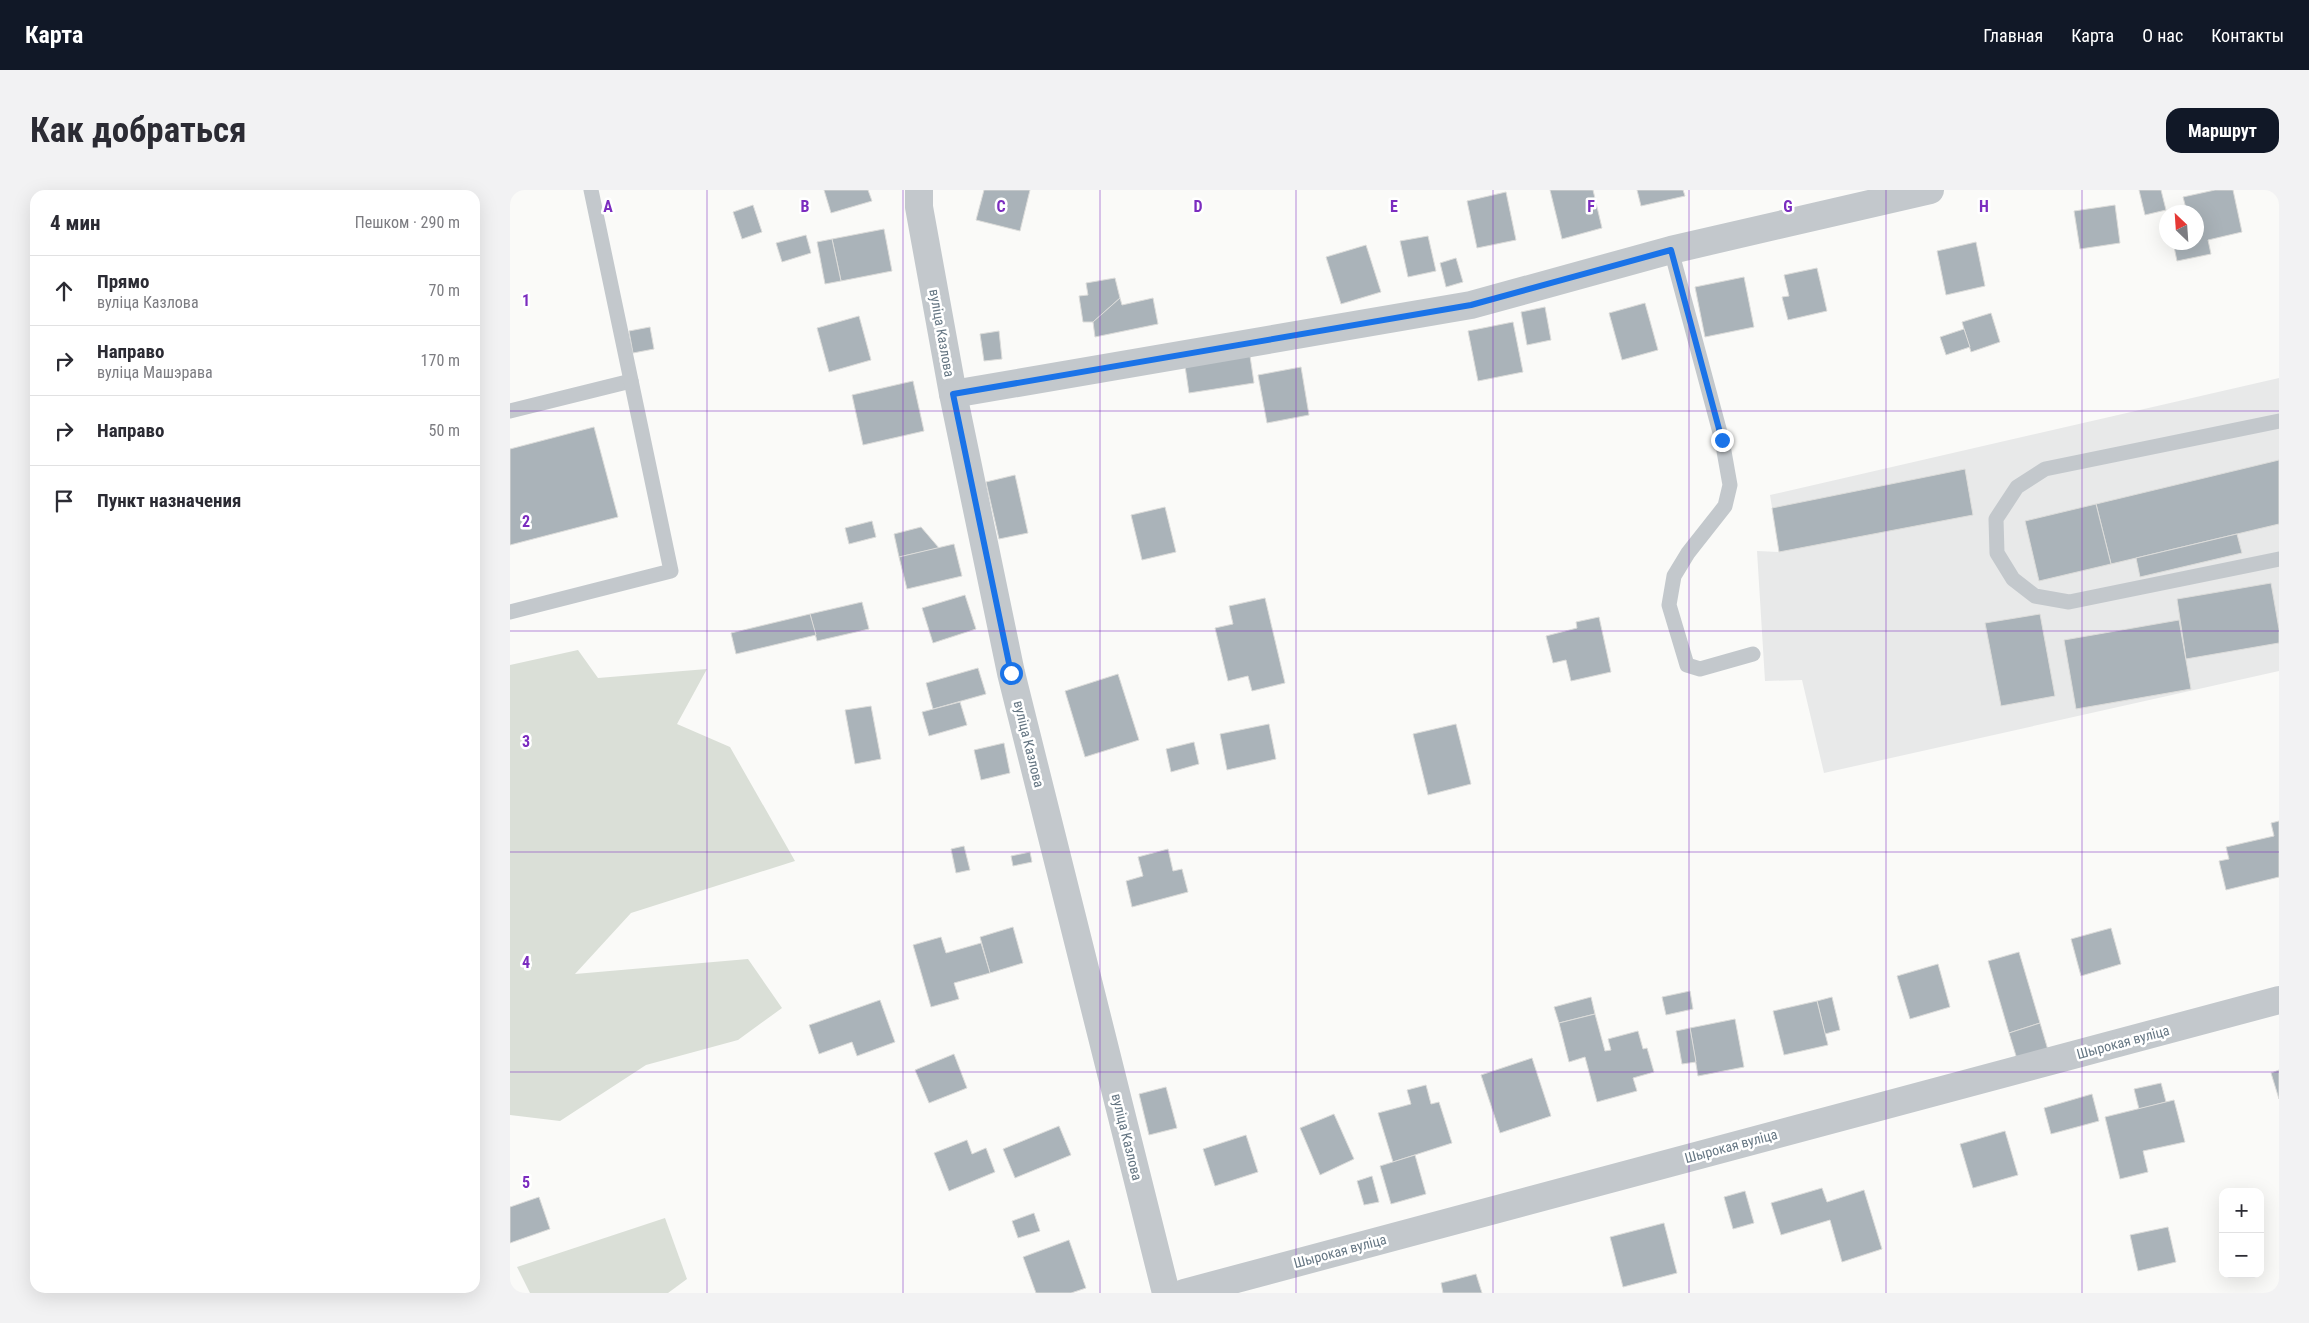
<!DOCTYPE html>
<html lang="ru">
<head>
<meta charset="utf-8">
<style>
  body { margin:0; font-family:"Roboto Condensed",sans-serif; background:#f2f2f3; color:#2b2b33 }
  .controls { position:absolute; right:15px; bottom:15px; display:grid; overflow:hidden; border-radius:10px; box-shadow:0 5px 20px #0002 }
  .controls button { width:45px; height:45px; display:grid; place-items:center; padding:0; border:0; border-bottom:1px solid #e1e1e2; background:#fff; color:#2b2b33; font:25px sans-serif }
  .compass { position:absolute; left:1649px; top:15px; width:45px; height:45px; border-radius:50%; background:#fff; box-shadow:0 5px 20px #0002; rotate:335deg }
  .stop { position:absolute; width:15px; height:15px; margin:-11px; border:4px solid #1a73e8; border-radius:50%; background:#fff }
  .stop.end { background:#1a73e8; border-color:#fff; box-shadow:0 1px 5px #0008 }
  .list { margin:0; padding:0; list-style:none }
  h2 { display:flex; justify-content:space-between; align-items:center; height:65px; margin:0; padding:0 20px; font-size:21px }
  h2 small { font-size:16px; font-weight:400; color:#7c7c81 }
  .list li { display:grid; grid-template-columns:32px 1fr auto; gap:15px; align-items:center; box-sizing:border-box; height:70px; padding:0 20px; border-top:1px solid #e1e1e2 }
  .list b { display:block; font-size:19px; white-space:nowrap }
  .list p { margin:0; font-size:16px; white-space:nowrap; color:#7c7c81 }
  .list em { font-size:16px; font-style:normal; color:#7c7c81 }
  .icon { flex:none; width:28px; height:28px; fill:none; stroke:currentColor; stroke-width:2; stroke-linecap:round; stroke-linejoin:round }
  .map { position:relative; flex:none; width:1769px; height:1103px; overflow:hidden; border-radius:15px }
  header { display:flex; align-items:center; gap:30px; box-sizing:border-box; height:70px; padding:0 25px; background:#111827; color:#fff }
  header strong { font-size:24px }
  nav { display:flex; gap:28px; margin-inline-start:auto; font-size:18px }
  .intro { display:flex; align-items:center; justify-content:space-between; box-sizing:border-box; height:120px; padding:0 30px }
  h1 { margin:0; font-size:35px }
  .button { padding:12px 22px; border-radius:15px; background:#111827; color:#fff; font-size:18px; font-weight:700 }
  main { display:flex; gap:30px; padding:0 30px }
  aside { flex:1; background:#fff; border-radius:15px; box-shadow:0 5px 20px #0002 }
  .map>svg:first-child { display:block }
  .built { fill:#e8e9e9 }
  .green { fill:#dadfd7 }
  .building { fill:#aab3b9; stroke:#dcdcda }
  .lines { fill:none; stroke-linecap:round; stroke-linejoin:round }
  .lane { stroke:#c3c8cc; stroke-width:15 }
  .street { stroke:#c3c8cc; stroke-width:28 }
  .route { stroke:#1a73e8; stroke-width:6 }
  .grid { fill:none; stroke:#7b2cbf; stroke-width:1; stroke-opacity:0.55 }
  .labels { text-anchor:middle; stroke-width:5; stroke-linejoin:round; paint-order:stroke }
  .street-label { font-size:14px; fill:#657683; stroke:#fff }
  .grid-label { font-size:16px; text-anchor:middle; font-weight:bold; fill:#7b2cbf; stroke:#fff; stroke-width:5; stroke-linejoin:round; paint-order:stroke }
</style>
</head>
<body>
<header>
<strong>Карта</strong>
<nav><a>Главная</a><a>Карта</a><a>О нас</a><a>Контакты</a></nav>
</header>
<div class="intro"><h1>Как добраться</h1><a class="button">Маршрут</a></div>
<main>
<aside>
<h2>4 мин<small>Пешком · 290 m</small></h2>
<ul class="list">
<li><svg class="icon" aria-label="ahead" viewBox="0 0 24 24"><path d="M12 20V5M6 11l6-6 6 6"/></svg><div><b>Прямо</b><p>вуліца Казлова</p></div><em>70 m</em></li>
<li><svg class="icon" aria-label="right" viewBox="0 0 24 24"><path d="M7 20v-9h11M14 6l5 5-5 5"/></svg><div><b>Направо</b><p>вуліца Машэрава</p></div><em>170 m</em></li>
<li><svg class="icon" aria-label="right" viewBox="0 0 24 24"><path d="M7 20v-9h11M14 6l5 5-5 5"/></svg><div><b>Направо</b></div><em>50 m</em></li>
<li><svg class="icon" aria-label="arrive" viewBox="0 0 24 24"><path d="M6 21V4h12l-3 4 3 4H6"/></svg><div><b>Пункт назначения</b></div></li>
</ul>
</aside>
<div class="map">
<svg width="1769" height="1103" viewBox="0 0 1769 1103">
  <rect width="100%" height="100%" fill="#fafaf8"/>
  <path class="built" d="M 1769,188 L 1769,481 L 1314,583 L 1292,490 L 1255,491 L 1247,361 L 1269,362 L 1260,305 Z"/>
  <g class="green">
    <path d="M 68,460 L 88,488 L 197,479 L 167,534 L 220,557 L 285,671 L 121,723 L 65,784 L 238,769 L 272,818 L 228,850 L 136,875 L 50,931 L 0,925 L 0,475 Z"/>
    <path d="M 155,1028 L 177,1089 L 158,1103 L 20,1103 L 7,1077 Z"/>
  </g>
  <g class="building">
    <path d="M 314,0 L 358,0 L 362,11 L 321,23 Z"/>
    <path d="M 474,0 L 520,0 L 510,41 L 466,30 Z"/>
    <path d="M 1040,0 L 1083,0 L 1092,38 L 1052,49 Z"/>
    <path d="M 1127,0 L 1173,0 L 1175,6 L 1131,16 Z"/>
    <path d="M 1629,0 L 1651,0 L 1656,20 L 1635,25 Z"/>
    <path d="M 1705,0 L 1723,0 L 1732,42 L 1698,50 L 1701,64 L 1667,71 L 1663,52 L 1686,52 L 1686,22 L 1674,22 L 1677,22 L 1673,7 Z"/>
    <path d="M 996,2 L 1006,50 L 967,58 L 957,11 Z"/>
    <path d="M 243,15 L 252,42 L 232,49 L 223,22 Z"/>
    <path d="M 1605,15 L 1610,53 L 1570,59 L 1564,21 Z"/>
    <path d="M 374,39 L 382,81 L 331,91 L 322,49 Z"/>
    <path d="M 296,45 L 301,63 L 272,72 L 266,53 Z"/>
    <path d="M 918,46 L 926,81 L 898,87 L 890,51 Z"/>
    <path d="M 322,49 L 331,91 L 315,94 L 307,52 Z"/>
    <path d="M 1466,52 L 1475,96 L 1436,105 L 1427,61 Z"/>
    <path d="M 856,55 L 871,102 L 831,114 L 816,67 Z"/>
    <path d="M 946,68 L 953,92 L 936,97 L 930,73 Z"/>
    <path d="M 1307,78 L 1317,121 L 1278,130 L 1272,107 L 1279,106 L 1274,85 Z"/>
    <path d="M 1234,87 L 1244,137 L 1195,147 L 1185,97 Z"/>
    <path d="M 605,88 L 610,108 L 583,132 L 573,132 L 569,106 L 578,105 L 576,93 Z"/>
    <path d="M 610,108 L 612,115 L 643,108 L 648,134 L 585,147 L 583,132 Z"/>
    <path d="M 1135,113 L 1148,160 L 1112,170 L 1099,123 Z"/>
    <path d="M 1035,117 L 1041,150 L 1017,155 L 1011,122 Z"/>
    <path d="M 1481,123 L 1490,152 L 1461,162 L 1452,132 Z"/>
    <path d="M 349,126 L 361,170 L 319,182 L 307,138 Z"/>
    <path d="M 1003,132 L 1013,182 L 968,191 L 958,141 Z"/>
    <path d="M 140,137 L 144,159 L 123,163 L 119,141 Z"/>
    <path d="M 1454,139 L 1460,157 L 1436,165 L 1430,147 Z"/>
    <path d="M 489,141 L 492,169 L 474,171 L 470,144 Z"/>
    <path d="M 740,166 L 744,193 L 679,203 L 675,176 Z"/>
    <path d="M 791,177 L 799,225 L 757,233 L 748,185 Z"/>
    <path d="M 403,191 L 414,241 L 353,255 L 342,205 Z"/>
    <path d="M 84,237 L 108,327 L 0,355 L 0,259 Z"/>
    <path d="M 1769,270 L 1769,334 L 1601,374 L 1586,314 Z"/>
    <path d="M 1455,279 L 1463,325 L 1269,362 L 1262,318 Z"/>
    <path d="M 505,285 L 518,343 L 489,349 L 476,292 Z"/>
    <path d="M 1586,314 L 1601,374 L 1529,391 L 1515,331 Z"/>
    <path d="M 655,317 L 666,362 L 632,370 L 621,325 Z"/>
    <path d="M 362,331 L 366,347 L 339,354 L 335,338 Z"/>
    <path d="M 411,337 L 429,358 L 389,367 L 384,344 Z"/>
    <path d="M 1727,344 L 1732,363 L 1630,387 L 1626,368 Z"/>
    <path d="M 444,354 L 452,386 L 397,399 L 389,367 Z"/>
    <path d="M 1761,393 L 1769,439 L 1769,453 L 1676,469 L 1667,409 Z"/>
    <path d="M 455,405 L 466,439 L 423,453 L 412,418 Z"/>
    <path d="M 755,408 L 775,493 L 742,501 L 738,486 L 718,491 L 705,438 L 723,434 L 719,416 Z"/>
    <path d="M 352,412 L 359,439 L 307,451 L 300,424 Z"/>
    <path d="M 300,424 L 306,445 L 226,464 L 221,443 Z"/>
    <path d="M 1530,424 L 1545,506 L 1491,516 L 1475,433 Z"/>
    <path d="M 1089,427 L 1101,482 L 1061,491 L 1056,470 L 1043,473 L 1036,446 L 1067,438 L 1066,432 Z"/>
    <path d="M 1669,430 L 1681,499 L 1566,519 L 1554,450 Z"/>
    <path d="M 468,478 L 476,504 L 423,519 L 416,493 Z"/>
    <path d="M 608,484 L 629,550 L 575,567 L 555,501 Z"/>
    <path d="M 450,512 L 457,535 L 419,546 L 412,522 Z"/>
    <path d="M 361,516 L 371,569 L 345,574 L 335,520 Z"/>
    <path d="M 759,534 L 766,569 L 717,580 L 710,544 Z"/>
    <path d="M 946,534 L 961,594 L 918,605 L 903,544 Z"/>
    <path d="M 684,552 L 689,574 L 661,582 L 656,559 Z"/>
    <path d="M 494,553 L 500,583 L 471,590 L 464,560 Z"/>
    <path d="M 1769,631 L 1769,687 L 1716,700 L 1709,671 L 1719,669 L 1716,657 L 1764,646 L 1761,633 Z"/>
    <path d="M 454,656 L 460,680 L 446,683 L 441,659 Z"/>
    <path d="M 658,659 L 663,681 L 672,679 L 678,702 L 622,717 L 616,691 L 633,686 L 628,667 Z"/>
    <path d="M 520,662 L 522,672 L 503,676 L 501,666 Z"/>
    <path d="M 503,737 L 513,773 L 480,783 L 470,747 Z"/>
    <path d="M 1601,738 L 1611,774 L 1571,786 L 1561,749 Z"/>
    <path d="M 431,747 L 436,763 L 471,753 L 480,783 L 444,793 L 449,809 L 421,817 L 403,755 Z"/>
    <path d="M 1509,762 L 1530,833 L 1499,843 L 1478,771 Z"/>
    <path d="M 1428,774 L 1440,817 L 1400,829 L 1387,786 Z"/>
    <path d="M 1180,801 L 1183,819 L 1156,825 L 1152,807 Z"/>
    <path d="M 1081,807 L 1085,824 L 1049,833 L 1044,817 Z"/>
    <path d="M 1322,807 L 1330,840 L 1315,844 L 1307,811 Z"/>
    <path d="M 370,810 L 385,852 L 347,866 L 342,852 L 309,864 L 299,835 Z"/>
    <path d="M 1307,811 L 1318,855 L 1274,865 L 1263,821 Z"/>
    <path d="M 1085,824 L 1095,861 L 1101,860 L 1098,849 L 1128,841 L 1133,859 L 1137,858 L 1144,882 L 1123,888 L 1127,901 L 1087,912 L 1075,867 L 1059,872 L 1049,833 Z"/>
    <path d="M 1225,829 L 1234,877 L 1188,886 L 1180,838 Z"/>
    <path d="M 1530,833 L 1538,860 L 1507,869 L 1499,843 Z"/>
    <path d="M 1180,838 L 1186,872 L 1172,874 L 1166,841 Z"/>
    <path d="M 444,864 L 457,898 L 419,913 L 405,880 Z"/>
    <path d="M 1022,868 L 1041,926 L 990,943 L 971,885 Z"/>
    <path d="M 1769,880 L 1769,909 L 1761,883 Z"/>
    <path d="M 1651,893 L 1656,912 L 1629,919 L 1624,899 Z"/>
    <path d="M 916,895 L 921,914 L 929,912 L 942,953 L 883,972 L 868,923 L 901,914 L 897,900 Z"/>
    <path d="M 656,897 L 667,938 L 639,945 L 629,904 Z"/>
    <path d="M 1582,904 L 1589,931 L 1541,944 L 1534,918 Z"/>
    <path d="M 1664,910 L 1675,952 L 1633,961 L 1638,982 L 1610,989 L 1595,927 Z"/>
    <path d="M 824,924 L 844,969 L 810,985 L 790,938 Z"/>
    <path d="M 549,936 L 561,965 L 505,988 L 493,959 Z"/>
    <path d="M 1495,941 L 1508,985 L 1463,998 L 1450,954 Z"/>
    <path d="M 736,945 L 748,982 L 705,996 L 693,959 Z"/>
    <path d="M 457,950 L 462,964 L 476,958 L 485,982 L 439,1001 L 424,963 Z"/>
    <path d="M 905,965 L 916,1004 L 881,1014 L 870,976 Z"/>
    <path d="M 862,986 L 869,1012 L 854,1015 L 847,991 Z"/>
    <path d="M 1312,998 L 1317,1012 L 1354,1000 L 1372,1059 L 1332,1072 L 1320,1030 L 1271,1045 L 1261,1013 Z"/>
    <path d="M 1235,1001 L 1244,1033 L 1223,1039 L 1214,1007 Z"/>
    <path d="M 29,1007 L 40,1039 L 0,1053 L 0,1017 Z"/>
    <path d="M 524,1023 L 530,1041 L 508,1048 L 502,1031 Z"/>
    <path d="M 1154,1033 L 1167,1083 L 1113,1097 L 1100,1047 Z"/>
    <path d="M 1658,1037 L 1666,1072 L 1628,1081 L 1620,1045 Z"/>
    <path d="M 559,1050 L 576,1098 L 561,1103 L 526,1103 L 513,1067 Z"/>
    <path d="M 966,1084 L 972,1103 L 933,1103 L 931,1093 Z"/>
  </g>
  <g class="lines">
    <g class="lane">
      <path d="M 1161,60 L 1212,250 L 1220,295 L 1215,316 L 1178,363 L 1164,386 L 1159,415 L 1177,475 L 1190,479 L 1243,464"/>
      <path d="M 0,221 L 121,191"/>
      <path d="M 1769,231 L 1535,279 L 1507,297 L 1486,329 L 1487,363 L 1503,389 L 1525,406 L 1559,412 L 1769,369"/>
      <path d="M 0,422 L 161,381 L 81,0"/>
    </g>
    <g class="street">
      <path d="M 409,0 L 409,17 L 443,204 L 501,483 L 656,1103"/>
      <path d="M 443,204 L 961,115 L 1161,60 L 1420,0"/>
      <path d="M 674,1103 L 1769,810"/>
    </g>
  </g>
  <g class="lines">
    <path class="route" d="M 501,483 L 443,204 L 961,115 L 1161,60 L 1212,250"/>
  </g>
  <path class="grid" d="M 197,0 L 197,1103M 393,0 L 393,1103M 590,0 L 590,1103M 786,0 L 786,1103M 983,0 L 983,1103M 1179,0 L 1179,1103M 1376,0 L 1376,1103M 1572,0 L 1572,1103M 0,221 L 1769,221M 0,441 L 1769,441M 0,662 L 1769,662M 0,882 L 1769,882"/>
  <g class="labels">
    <g class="street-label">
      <text transform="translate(432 143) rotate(80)" y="5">вуліца Казлова</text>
      <text transform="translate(519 554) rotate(76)" y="5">вуліца Казлова</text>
      <text transform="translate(1613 852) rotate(-15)" y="5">Шырокая вуліца</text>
      <text transform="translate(617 947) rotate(76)" y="5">вуліца Казлова</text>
      <text transform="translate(1221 956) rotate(-15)" y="5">Шырокая вуліца</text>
      <text transform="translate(830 1061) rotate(-15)" y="5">Шырокая вуліца</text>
    </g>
  </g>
  <g class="grid-label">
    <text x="98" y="22">A</text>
    <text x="295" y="22">B</text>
    <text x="491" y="22">C</text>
    <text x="688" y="22">D</text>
    <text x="884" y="22">E</text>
    <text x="1081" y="22">F</text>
    <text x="1278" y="22">G</text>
    <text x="1474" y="22">H</text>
    <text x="16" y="116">1</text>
    <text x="16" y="337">2</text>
    <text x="16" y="557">3</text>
    <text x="16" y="778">4</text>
    <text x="16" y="998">5</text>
  </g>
</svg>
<div class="controls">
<button>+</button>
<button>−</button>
</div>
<svg class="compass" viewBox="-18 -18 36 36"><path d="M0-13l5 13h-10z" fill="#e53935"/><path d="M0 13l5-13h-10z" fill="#7c7c81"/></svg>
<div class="stop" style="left:501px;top:483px"></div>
<div class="stop end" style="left:1212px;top:250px"></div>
</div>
</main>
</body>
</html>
